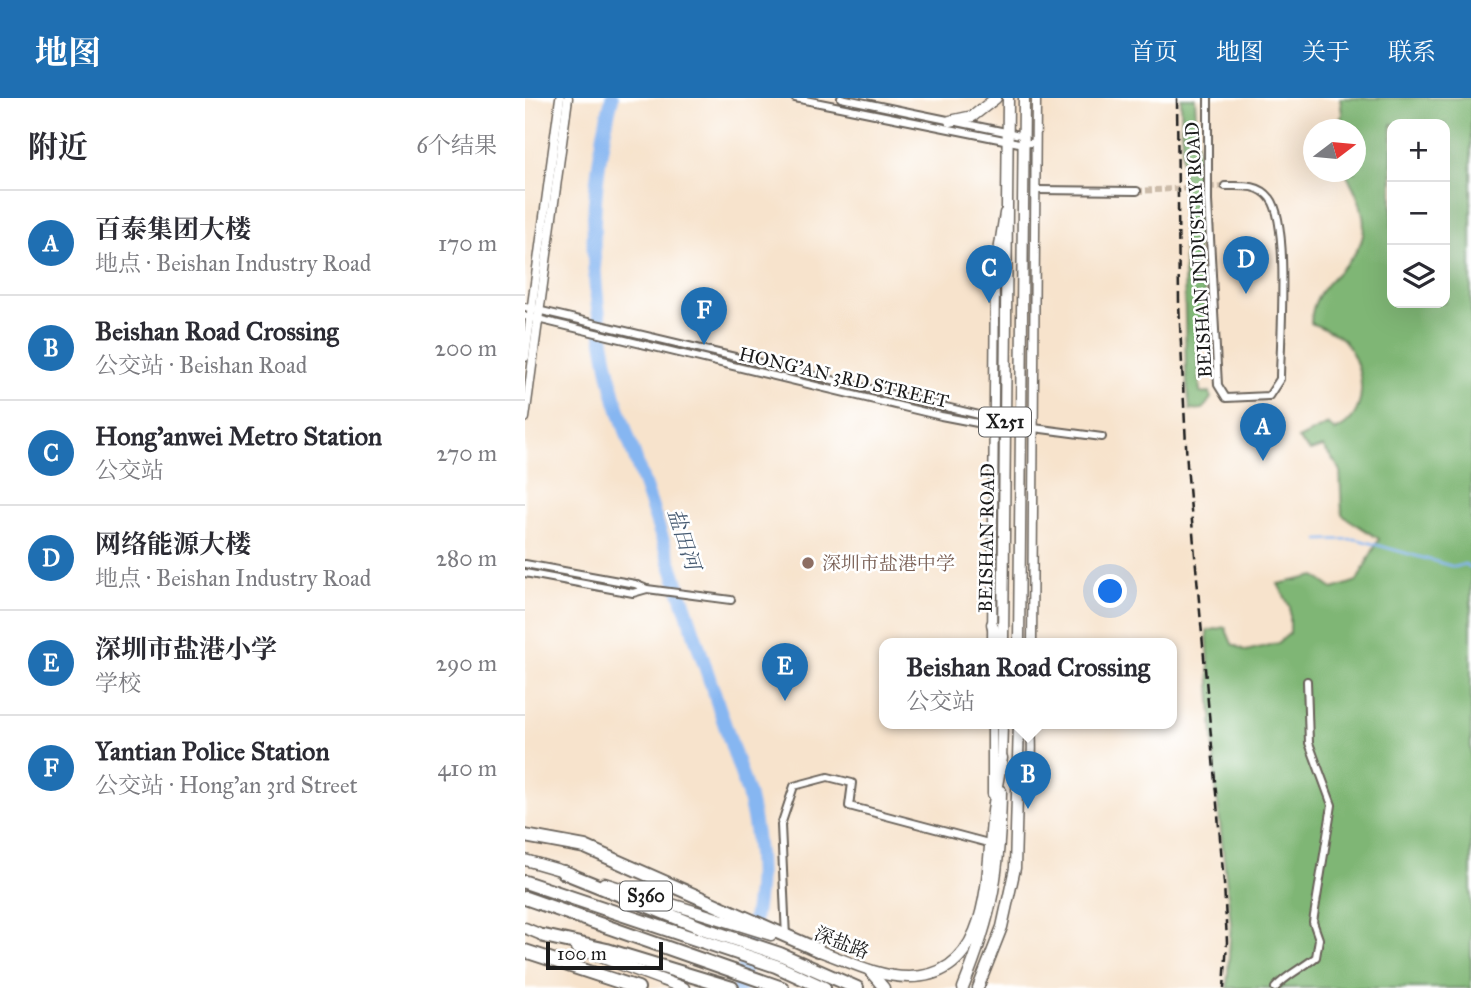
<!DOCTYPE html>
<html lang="zh">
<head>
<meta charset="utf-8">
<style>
  body { margin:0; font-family:"IM FELL Great Primer","Noto Serif SC",serif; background:#f7f7f7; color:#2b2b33 }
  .controls { position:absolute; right:21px; top:21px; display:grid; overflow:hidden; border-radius:14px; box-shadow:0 7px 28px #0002 }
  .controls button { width:63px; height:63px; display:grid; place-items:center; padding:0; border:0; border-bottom:2px solid #e1e1e2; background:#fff; color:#2b2b33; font:35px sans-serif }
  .compass { position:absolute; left:778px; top:21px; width:63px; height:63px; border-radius:50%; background:#fff; box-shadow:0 7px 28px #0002; rotate:74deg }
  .scale { position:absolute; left:21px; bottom:18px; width:117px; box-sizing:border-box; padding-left:7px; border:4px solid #1c1c1c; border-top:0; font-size:19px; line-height:24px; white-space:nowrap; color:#1c1c1c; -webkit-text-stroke:5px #fff; paint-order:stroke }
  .you { position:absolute; left:586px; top:494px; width:24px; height:24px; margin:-18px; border:5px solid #fff; border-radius:50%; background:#1a73e8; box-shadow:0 0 0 10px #1a73e833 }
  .badge { display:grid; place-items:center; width:46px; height:46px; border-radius:50%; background:#1f6fb2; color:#fff; font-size:23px; font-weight:700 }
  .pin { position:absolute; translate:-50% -58px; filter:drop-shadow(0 2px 4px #0008) }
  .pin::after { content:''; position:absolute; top:37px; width:24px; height:21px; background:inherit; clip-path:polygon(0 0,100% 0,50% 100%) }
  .popup { position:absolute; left:354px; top:540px; width:298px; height:91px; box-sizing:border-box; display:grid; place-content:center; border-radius:14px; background:#fff; filter:drop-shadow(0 2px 5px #0005); font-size:23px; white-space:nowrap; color:#7c7c81 }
  .popup b { font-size:26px; color:#2b2b33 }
  .popup::after { content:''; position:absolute; left:50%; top:100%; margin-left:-14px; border:14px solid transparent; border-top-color:#fff }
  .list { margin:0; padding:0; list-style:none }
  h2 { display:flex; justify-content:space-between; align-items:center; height:91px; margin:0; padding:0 28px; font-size:30px }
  h2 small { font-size:23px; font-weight:400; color:#7c7c81 }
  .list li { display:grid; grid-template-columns:46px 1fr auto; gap:21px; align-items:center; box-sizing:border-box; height:105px; padding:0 28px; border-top:2px solid #e1e1e2 }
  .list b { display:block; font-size:26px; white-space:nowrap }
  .list p { margin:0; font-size:23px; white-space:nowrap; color:#7c7c81 }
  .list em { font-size:23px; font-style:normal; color:#7c7c81 }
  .icon { flex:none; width:38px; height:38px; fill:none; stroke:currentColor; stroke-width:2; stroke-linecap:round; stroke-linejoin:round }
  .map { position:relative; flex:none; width:946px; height:890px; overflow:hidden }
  header { display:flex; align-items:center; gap:42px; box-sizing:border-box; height:98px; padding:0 35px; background:#1f6fb2; color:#fff }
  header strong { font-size:33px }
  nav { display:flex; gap:38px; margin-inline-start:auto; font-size:24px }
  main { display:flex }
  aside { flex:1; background:#fff }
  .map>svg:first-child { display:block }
  .forest { fill:#7fb674; stroke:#4e6948; stroke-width:2; fill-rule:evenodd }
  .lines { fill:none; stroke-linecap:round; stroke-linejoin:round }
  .stream { stroke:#86b6f1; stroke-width:2.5 }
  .river { stroke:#86b6f1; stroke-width:14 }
  .minor-tunnel { stroke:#cbbba9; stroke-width:6; stroke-dasharray:6 3; stroke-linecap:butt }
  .minor-casing { stroke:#69625a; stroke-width:10 }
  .tertiary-casing { stroke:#69625a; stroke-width:11 }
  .primary-casing { stroke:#69625a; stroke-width:13 }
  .motorway-casing { stroke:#69625a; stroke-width:16 }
  .minor { stroke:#fff; stroke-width:6 }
  .tertiary { stroke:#fff; stroke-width:8 }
  .primary { stroke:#fff; stroke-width:10 }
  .motorway { stroke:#fff; stroke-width:12 }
  .rail { stroke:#1c1c1c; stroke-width:2.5; stroke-dasharray:10 5; stroke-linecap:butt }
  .education-dot { fill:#8d6e63; stroke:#fff; stroke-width:2.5 }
  .labels { text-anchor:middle; stroke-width:5; stroke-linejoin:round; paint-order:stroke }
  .shield { fill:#fff; stroke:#606060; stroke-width:2 }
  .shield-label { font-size:18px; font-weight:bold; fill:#1c1c1c }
  .street-label { font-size:19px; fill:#1c1c1c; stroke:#fff }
  .education-label { font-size:19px; fill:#785e54; stroke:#fff; text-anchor:start }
  .water-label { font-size:21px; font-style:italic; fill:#465a71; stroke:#fff }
</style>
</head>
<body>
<header>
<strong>地图</strong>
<nav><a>首页</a><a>地图</a><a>关于</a><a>联系</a></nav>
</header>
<main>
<aside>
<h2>附近<small>6个结果</small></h2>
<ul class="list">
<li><span class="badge">A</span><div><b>百泰集团大楼</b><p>地点 · Beishan Industry Road</p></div><em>170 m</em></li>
<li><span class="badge">B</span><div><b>Beishan Road Crossing</b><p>公交站 · Beishan Road</p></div><em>200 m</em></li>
<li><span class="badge">C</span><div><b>Hong'anwei Metro Station</b><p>公交站</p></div><em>270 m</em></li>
<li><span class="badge">D</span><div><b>网络能源大楼</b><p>地点 · Beishan Industry Road</p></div><em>280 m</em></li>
<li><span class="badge">E</span><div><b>深圳市盐港小学</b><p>学校</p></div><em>290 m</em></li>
<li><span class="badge">F</span><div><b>Yantian Police Station</b><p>公交站 · Hong'an 3rd Street</p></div><em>410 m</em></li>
</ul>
</aside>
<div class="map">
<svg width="946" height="890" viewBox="0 0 946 890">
  <rect width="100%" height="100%" fill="#fff"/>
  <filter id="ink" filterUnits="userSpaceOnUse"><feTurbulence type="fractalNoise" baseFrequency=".0143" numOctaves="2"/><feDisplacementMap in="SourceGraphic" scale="14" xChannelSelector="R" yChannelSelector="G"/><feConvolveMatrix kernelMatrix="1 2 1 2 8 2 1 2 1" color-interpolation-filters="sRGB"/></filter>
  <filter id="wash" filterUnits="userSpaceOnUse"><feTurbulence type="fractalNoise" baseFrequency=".00686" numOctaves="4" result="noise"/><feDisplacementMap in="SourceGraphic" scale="28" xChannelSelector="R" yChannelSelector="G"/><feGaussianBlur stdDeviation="1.57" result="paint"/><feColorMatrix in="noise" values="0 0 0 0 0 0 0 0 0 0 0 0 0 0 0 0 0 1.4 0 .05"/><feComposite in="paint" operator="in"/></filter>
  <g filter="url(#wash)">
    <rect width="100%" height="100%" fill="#f7e3cc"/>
    <g class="forest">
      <path d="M 656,0 L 670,0 L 677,141 C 669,155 669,168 679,180 L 684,249 L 673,250 L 675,295 L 685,294 L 686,300 L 678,311 L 665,312 L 661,275 Z"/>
      <path d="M 815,0 L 946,0 L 946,890 L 702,890 L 706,825 L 691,689 L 682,533 L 700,529 L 707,546 L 721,553 L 753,545 L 765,535 L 765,509 L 753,486 L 790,478 L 808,491 L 832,483 L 854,441 L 817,417 L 815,371 L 798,349 L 785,353 L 773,341 L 803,326 L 810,333 C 845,317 841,272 820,244 C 813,235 796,230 786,225 C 787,163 877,169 820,74 L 830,74 L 830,32 L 812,31 L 817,16 ZM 867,26 L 920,26 L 920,205 L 867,205 Z"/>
    </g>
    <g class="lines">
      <path class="stream" d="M 794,442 L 831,441 L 930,469 L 940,466 L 946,470"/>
      <path class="river" d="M 87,0 C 60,106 64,198 91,303 L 223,696 C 243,777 232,811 214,890"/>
    </g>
  </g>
  <g filter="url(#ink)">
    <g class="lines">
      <path class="minor-tunnel" d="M 612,93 L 700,88"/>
      <defs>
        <g id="minor">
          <path d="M 270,0 L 499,46 L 511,44"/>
          <path d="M 316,0 L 500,38"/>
          <path d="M 683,0 L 683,103 L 693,287 L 701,300 L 744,298 L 755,281 C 755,245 765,124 745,100 C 734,86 717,88 700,88"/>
          <path d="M 511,92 L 612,93"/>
          <path d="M 0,209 L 509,330 L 577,339"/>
          <path d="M 0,218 L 416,318 L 499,334"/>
          <path d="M 0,466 L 110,486 L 122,491 L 206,502"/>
          <path d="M 0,475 L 108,495 L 122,491"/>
          <path d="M 261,840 L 256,727 L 269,688 L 303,679 L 327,685 L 324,708 L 467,746"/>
          <path d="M 750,890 C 761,877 776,871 791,859 L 794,841 L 788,824 L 807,707 L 784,645 L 782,583"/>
        </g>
        <g id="tertiary">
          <path d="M 0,259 L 35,0"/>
          <path d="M 0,320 L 43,0"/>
          <path d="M 467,545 L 470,173 L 479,115"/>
          <path d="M 507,545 L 511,0"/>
          <path d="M 467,625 L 467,696"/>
          <path d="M 493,684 C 512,672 506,645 506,625"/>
        </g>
        <g id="primary">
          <path d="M 425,23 L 448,18 L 471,0"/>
          <path d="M 467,526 L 473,545"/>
          <path d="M 478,545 L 483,0"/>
          <path d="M 494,545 L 499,0"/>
          <path d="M 476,664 L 477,625"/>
          <path d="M 0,762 L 45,775"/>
          <path d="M 79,785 L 246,837"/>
          <path d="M 0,830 L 24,840"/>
          <path d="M 51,850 L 159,890"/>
          <path d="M 286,850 C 317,860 351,879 383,879 C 469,880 461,770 468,713 C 470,695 474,678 477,660"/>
          <path d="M 344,872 L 359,890"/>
          <path d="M 438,890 C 468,816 475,773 476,693"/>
          <path d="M 453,890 L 477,829 L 490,770 L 494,625"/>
        </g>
        <g id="motorway">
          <path d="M 0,738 L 60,749 L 293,852"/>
          <path d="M 38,774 L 180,831 L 255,856 L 332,890"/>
          <path d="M 0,784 L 251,868 L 299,890"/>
          <path d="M 0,800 L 257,890"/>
          <path d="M 19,838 L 82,852 L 207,890"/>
          <path d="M 0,853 L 113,890"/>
        </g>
      </defs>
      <use href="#minor" class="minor-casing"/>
      <use href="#tertiary" class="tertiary-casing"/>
      <use href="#primary" class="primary-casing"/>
      <use href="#motorway" class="motorway-casing"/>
      <use href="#minor" class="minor"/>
      <use href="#tertiary" class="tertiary"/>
      <use href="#primary" class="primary"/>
      <use href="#motorway" class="motorway"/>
      <path class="rail" d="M 652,0 L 654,206 L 662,367 L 699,785 L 702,844 L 699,890"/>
    </g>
  </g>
  <circle class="education-dot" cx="283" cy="465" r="7"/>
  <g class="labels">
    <g class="shield">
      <rect x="454" y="309.5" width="52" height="29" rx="5"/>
      <rect x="95" y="783.5" width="52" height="29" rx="5"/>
    </g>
    <g class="shield-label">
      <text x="480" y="330">X251</text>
      <text x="121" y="804">S360</text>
    </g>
    <g class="street-label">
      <text transform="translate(673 152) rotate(-93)" y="7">BEISHAN INDUSTRY ROAD</text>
      <text transform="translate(319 279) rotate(13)" y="7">HONG'AN 3RD STREET</text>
      <text transform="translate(461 440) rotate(-89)" y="7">BEISHAN ROAD</text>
      <text transform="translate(317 844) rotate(21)" y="7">深盐路</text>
    </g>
    <g class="education-label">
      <text x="297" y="472">深圳市盐港中学</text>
    </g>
    <g class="water-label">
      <text transform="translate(159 441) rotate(72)" y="7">盐田河</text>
    </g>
  </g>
</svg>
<div class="controls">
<button>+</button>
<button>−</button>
<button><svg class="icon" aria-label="layers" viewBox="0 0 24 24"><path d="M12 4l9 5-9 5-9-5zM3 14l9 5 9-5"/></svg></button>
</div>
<svg class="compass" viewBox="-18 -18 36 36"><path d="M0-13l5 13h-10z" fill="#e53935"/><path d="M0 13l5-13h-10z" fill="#7c7c81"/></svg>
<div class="scale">100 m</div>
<div class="you"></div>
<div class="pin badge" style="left:738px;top:363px">A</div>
<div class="pin badge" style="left:503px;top:711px">B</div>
<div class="popup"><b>Beishan Road Crossing</b>公交站</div>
<div class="pin badge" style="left:464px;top:205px">C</div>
<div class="pin badge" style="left:721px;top:196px">D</div>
<div class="pin badge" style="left:260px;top:603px">E</div>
<div class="pin badge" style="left:179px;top:247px">F</div>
</div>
</main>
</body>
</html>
